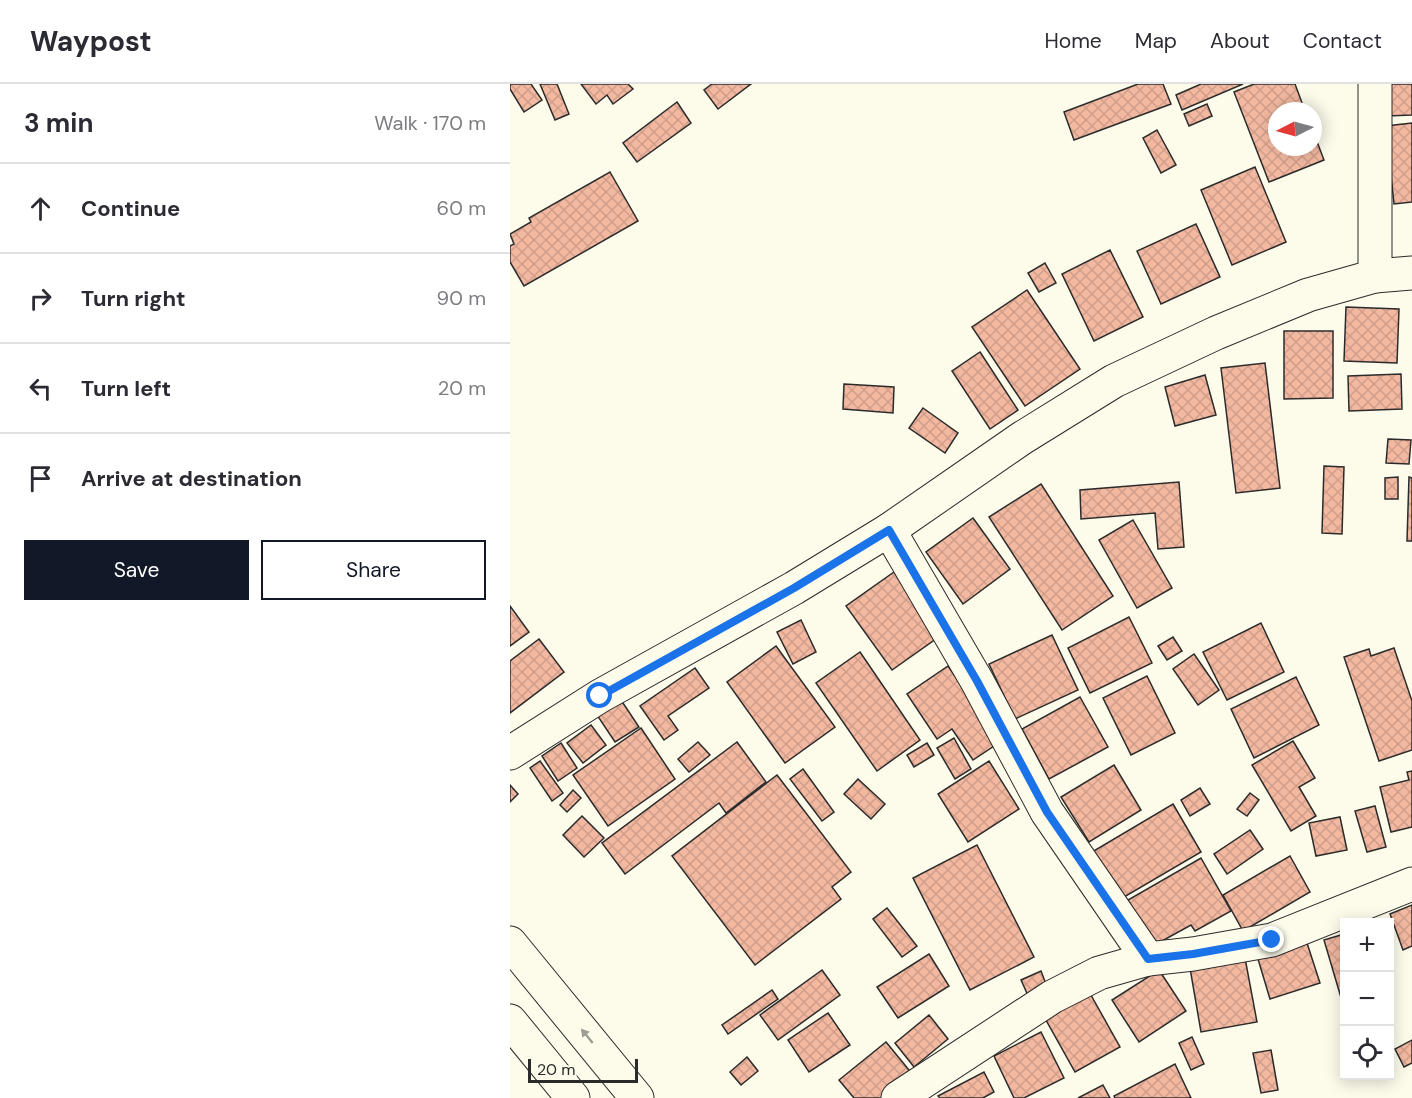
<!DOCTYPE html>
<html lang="en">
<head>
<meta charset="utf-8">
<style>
  body { margin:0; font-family:"DM Sans",sans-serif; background:#f2f2f3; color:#2b2b33 }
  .controls { position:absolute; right:18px; bottom:18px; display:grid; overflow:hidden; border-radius:0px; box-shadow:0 3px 15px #0003 }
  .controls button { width:54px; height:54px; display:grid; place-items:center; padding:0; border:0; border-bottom:2px solid #e1e1e2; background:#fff; color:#2b2b33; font:30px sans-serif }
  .compass { position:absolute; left:758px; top:18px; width:54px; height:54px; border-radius:50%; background:#fff; box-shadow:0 3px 15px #0003; rotate:264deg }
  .scale { position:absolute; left:18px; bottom:15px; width:110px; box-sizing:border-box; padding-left:6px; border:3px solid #2b2b2b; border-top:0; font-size:16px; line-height:21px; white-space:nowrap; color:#2b2b2b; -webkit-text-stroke:4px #fdfbea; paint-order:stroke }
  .stop { position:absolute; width:18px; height:18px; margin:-14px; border:4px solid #1a73e8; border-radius:50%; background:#fff }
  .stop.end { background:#1a73e8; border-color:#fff; box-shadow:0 2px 6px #0008 }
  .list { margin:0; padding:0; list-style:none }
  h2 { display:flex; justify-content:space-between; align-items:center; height:78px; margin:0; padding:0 24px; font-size:26px }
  h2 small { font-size:20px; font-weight:400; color:#7c7c81 }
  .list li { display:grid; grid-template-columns:39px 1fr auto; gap:18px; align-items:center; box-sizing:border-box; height:90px; padding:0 24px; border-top:2px solid #e1e1e2 }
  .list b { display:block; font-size:22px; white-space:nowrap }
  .list em { font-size:20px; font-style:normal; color:#7c7c81 }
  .actions { display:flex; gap:12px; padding:18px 24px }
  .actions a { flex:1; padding:14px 0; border:2px solid #111827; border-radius:0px; text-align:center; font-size:21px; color:#111827 }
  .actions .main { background:#111827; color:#fff }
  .icon { flex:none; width:33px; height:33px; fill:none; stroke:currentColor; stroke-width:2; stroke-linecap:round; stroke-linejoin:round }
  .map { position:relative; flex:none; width:902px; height:1014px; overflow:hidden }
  header { display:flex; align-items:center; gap:36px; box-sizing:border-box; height:84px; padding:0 30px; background:#fff; border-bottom:2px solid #e1e1e2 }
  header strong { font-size:28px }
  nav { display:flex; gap:33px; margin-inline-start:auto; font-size:21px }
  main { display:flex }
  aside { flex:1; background:#fff }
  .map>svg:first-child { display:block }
  .building { fill:url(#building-cross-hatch); stroke:#2b2b2b; stroke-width:1.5 }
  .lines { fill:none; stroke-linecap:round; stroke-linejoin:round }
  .street-casing { stroke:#2b2b2b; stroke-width:35 }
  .secondary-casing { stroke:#2b2b2b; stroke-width:35 }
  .street { stroke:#fdfbea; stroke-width:33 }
  .secondary { stroke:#fdfbea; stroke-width:33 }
  .oneway { fill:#9e9d94 }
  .route { stroke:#1a73e8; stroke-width:8 }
</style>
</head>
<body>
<header>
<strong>Waypost</strong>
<nav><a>Home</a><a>Map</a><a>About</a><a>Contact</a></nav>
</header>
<main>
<aside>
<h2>3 min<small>Walk · 170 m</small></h2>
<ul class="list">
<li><svg class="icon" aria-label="ahead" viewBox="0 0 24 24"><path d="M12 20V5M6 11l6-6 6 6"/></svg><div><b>Continue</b></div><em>60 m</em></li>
<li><svg class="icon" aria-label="right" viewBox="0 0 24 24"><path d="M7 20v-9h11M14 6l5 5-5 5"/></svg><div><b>Turn right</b></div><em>90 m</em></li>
<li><svg class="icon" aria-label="left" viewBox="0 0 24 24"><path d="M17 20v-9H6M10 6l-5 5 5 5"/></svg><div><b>Turn left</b></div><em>20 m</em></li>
<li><svg class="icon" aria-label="arrive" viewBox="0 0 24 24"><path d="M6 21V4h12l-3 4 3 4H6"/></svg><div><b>Arrive at destination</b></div></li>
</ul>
<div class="actions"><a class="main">Save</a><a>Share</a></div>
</aside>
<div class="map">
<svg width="902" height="1014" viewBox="0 0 902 1014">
  <defs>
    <pattern id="building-cross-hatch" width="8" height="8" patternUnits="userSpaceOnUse" patternTransform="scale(1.5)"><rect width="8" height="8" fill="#f2b8a0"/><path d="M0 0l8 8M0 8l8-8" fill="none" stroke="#d09e8a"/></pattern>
  </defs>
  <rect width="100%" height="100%" fill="#fdfbea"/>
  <g class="building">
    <path d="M 0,0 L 21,0 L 32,16 L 14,28 L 0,5 Z"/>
    <path d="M 30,0 L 47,0 L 59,30 L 45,36 Z"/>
    <path d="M 71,0 L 118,0 L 123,5 L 103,20 L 97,11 L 86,20 Z"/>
    <path d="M 202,0 L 241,0 L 208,25 L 194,6 Z"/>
    <path d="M 628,0 L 653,0 L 661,20 L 564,56 L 554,28 Z"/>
    <path d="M 691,0 L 733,0 L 672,26 L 666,11 Z"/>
    <path d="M 744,0 L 785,0 L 795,27 L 767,27 L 767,63 L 803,63 L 803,47 L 814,76 L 759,98 L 724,8 Z"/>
    <path d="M 876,0 L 902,0 L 902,31 L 877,32 Z"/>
    <path d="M 167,18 L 181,39 L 127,78 L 113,59 Z"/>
    <path d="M 697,20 L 702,32 L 679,42 L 674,30 Z"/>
    <path d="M 902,39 L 902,118 L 884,120 L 876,42 Z"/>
    <path d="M 647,46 L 666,81 L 651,89 L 633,54 Z"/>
    <path d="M 745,83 L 776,158 L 722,181 L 691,106 Z"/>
    <path d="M 100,88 L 128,137 L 14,202 L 0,178 L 0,162 L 4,160 L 0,150 L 21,138 L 19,134 Z"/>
    <path d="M 686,140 L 710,193 L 651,220 L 627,167 Z"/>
    <path d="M 600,166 L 633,233 L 584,257 L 552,190 Z"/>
    <path d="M 535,179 L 546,199 L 529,208 L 518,189 Z"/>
    <path d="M 517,206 L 570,285 L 515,322 L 462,243 Z"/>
    <path d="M 836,223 L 889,225 L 887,279 L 834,277 Z"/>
    <path d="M 774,247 L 823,247 L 823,314 L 774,315 Z"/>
    <path d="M 470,268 L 508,326 L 480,345 L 442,287 Z"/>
    <path d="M 755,279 L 770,404 L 726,409 L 711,284 Z"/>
    <path d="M 891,290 L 892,325 L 839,327 L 838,292 Z"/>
    <path d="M 695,291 L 706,331 L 665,342 L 655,303 Z"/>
    <path d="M 334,300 L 384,303 L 383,329 L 333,325 Z"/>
    <path d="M 413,324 L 448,349 L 435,369 L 399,344 Z"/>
    <path d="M 878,355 L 901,356 L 899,380 L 876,379 Z"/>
    <path d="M 814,382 L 834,383 L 832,450 L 812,449 Z"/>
    <path d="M 888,393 L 888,415 L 875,415 L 875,394 Z"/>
    <path d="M 899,393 L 902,394 L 902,457 L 897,457 Z"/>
    <path d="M 669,398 L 674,463 L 648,465 L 645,429 L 571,435 L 570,406 Z"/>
    <path d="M 531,400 L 603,512 L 552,546 L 479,433 Z"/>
    <path d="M 463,434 L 500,485 L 453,520 L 416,468 Z"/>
    <path d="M 623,436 L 662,504 L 627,524 L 589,456 Z"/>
    <path d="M 384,488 L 430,552 L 382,586 L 336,522 Z"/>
    <path d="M 0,522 L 19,548 L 0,562 Z"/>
    <path d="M 619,533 L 642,579 L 580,609 L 558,564 Z"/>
    <path d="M 291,536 L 306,568 L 283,580 L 267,548 Z"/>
    <path d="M 751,539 L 774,588 L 717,616 L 693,568 Z"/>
    <path d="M 542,551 L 568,606 L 505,635 L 479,580 Z"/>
    <path d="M 663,553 L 672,567 L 657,576 L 648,562 Z"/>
    <path d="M 29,555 L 54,588 L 0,629 L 0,577 Z"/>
    <path d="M 266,562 L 325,643 L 275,679 L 217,598 Z"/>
    <path d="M 884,564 L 902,617 L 902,666 L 869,677 L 834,573 L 859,565 L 861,572 Z"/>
    <path d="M 350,568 L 410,656 L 367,687 L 306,599 Z"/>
    <path d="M 684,570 L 709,606 L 688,621 L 663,585 Z"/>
    <path d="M 438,582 L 490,658 L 463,676 L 442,645 L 427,655 L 397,610 Z"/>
    <path d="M 185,584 L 199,604 L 158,632 L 168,646 L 154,656 L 130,622 Z"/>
    <path d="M 637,592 L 665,649 L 621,671 L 593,614 Z"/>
    <path d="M 786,593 L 809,641 L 744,674 L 721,625 Z"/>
    <path d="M 570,613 L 598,663 L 539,695 L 512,645 Z"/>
    <path d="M 111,616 L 129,643 L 105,658 L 87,631 Z"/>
    <path d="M 81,641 L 96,661 L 73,679 L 57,659 Z"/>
    <path d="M 131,644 L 165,695 L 98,742 L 63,691 Z"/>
    <path d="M 444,654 L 461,685 L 445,695 L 427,664 Z"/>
    <path d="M 783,657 L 805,694 L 789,703 L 806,732 L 781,747 L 742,681 Z"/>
    <path d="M 188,658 L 200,671 L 179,688 L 168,675 Z"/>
    <path d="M 227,658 L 256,698 L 216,729 L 209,719 L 115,790 L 92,759 Z"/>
    <path d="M 51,659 L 67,684 L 48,697 L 32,672 Z"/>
    <path d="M 417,659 L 424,671 L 404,683 L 397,671 Z"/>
    <path d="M 30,677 L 53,709 L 42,717 L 20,684 Z"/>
    <path d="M 479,677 L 509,725 L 458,758 L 428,710 Z"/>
    <path d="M 604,681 L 631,726 L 579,758 L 551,713 Z"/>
    <path d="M 293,685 L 324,728 L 312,737 L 280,695 Z"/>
    <path d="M 902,687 L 902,743 L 881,748 L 870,703 L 899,696 L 897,688 Z"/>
    <path d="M 267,691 L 341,788 L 322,803 L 331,815 L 245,881 L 162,772 Z"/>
    <path d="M 348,695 L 375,720 L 361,735 L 334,710 Z"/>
    <path d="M 0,701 L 8,710 L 0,718 Z"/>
    <path d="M 690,704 L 700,720 L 680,732 L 671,716 Z"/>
    <path d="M 63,706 L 71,714 L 57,728 L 50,721 Z"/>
    <path d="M 740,709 L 749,716 L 737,732 L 727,725 Z"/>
    <path d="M 663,720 L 691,768 L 609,816 L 582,768 Z"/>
    <path d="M 865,722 L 876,763 L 857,768 L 845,727 Z"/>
    <path d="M 72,732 L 94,754 L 74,773 L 53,751 Z"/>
    <path d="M 830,733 L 837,766 L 806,772 L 799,739 Z"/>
    <path d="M 740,746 L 753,765 L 717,790 L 704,770 Z"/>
    <path d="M 467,761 L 524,873 L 460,906 L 403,794 Z"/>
    <path d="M 780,772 L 800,808 L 733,847 L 713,811 Z"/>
    <path d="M 691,774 L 721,827 L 685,847 L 681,841 L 643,862 L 618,816 Z"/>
    <path d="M 902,821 L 902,862 L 893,866 L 880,830 Z"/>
    <path d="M 377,824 L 407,862 L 392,873 L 363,835 Z"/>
    <path d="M 834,850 L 834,916 L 832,917 L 814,856 Z"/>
    <path d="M 797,859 L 810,899 L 760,915 L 748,875 Z"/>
    <path d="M 419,870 L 439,902 L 388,934 L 367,903 Z"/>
    <path d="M 735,874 L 747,938 L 691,948 L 680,884 Z"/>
    <path d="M 312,886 L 330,911 L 268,956 L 250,931 Z"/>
    <path d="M 649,886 L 676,927 L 629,958 L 602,916 Z"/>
    <path d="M 531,887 L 539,908 L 520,916 L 511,896 Z"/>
    <path d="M 577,904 L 610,963 L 565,988 L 532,929 Z"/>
    <path d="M 262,906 L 268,915 L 218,950 L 212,941 Z"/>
    <path d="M 318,929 L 340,961 L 299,988 L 278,956 Z"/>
    <path d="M 419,931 L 438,955 L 404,983 L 385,959 Z"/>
    <path d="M 531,948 L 554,994 L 514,1014 L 504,1014 L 484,972 Z"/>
    <path d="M 682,953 L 694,980 L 681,986 L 669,959 Z"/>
    <path d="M 902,956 L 902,979 L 894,983 L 885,965 Z"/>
    <path d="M 376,958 L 403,991 L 375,1014 L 344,1014 L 329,996 Z"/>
    <path d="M 761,966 L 768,1006 L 751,1009 L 743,969 Z"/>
    <path d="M 237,973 L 248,987 L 231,1001 L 220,988 Z"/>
    <path d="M 665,980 L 681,1014 L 605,1014 L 604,1012 Z"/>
    <path d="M 474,988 L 484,1008 L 473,1014 L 430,1014 L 428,1012 Z"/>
    <path d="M 593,1001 L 600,1014 L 568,1014 Z"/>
  </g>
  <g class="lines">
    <defs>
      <g id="street">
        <path d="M 865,192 L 865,0"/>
        <path d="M 379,446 L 467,597 L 537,728 L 638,875"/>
        <path d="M 0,669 L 90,612 L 284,504 L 379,446 L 512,354 L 604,297 L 706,249 L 798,211 L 865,192 L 902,189"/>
        <path d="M 388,1014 L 542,913 L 589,889 L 638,875 L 683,870 L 762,856 L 902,800"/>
      </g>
      <g id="secondary">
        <path d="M 0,859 L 127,1014"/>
        <path d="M 0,937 L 63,1014"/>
      </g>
    </defs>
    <use href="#street" class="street-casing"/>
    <use href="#secondary" class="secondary-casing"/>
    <use href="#street" class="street"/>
    <use href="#secondary" class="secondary"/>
  </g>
  <defs><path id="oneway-solid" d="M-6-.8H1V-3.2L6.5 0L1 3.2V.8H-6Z" transform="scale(1.5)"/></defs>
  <use class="oneway" href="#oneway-solid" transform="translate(77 952) rotate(-129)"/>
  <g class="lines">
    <path class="route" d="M 90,612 L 284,504 L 379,446 L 467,597 L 537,728 L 638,875 L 683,870 L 762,856"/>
  </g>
</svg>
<div class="controls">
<button>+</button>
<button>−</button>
<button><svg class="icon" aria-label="locate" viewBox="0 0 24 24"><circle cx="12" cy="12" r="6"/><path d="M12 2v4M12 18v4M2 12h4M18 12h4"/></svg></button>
</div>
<svg class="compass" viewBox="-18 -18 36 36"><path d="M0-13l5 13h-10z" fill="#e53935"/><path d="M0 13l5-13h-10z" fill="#7c7c81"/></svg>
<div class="scale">20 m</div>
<div class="stop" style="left:90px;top:612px"></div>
<div class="stop end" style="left:762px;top:856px"></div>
</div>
</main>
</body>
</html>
